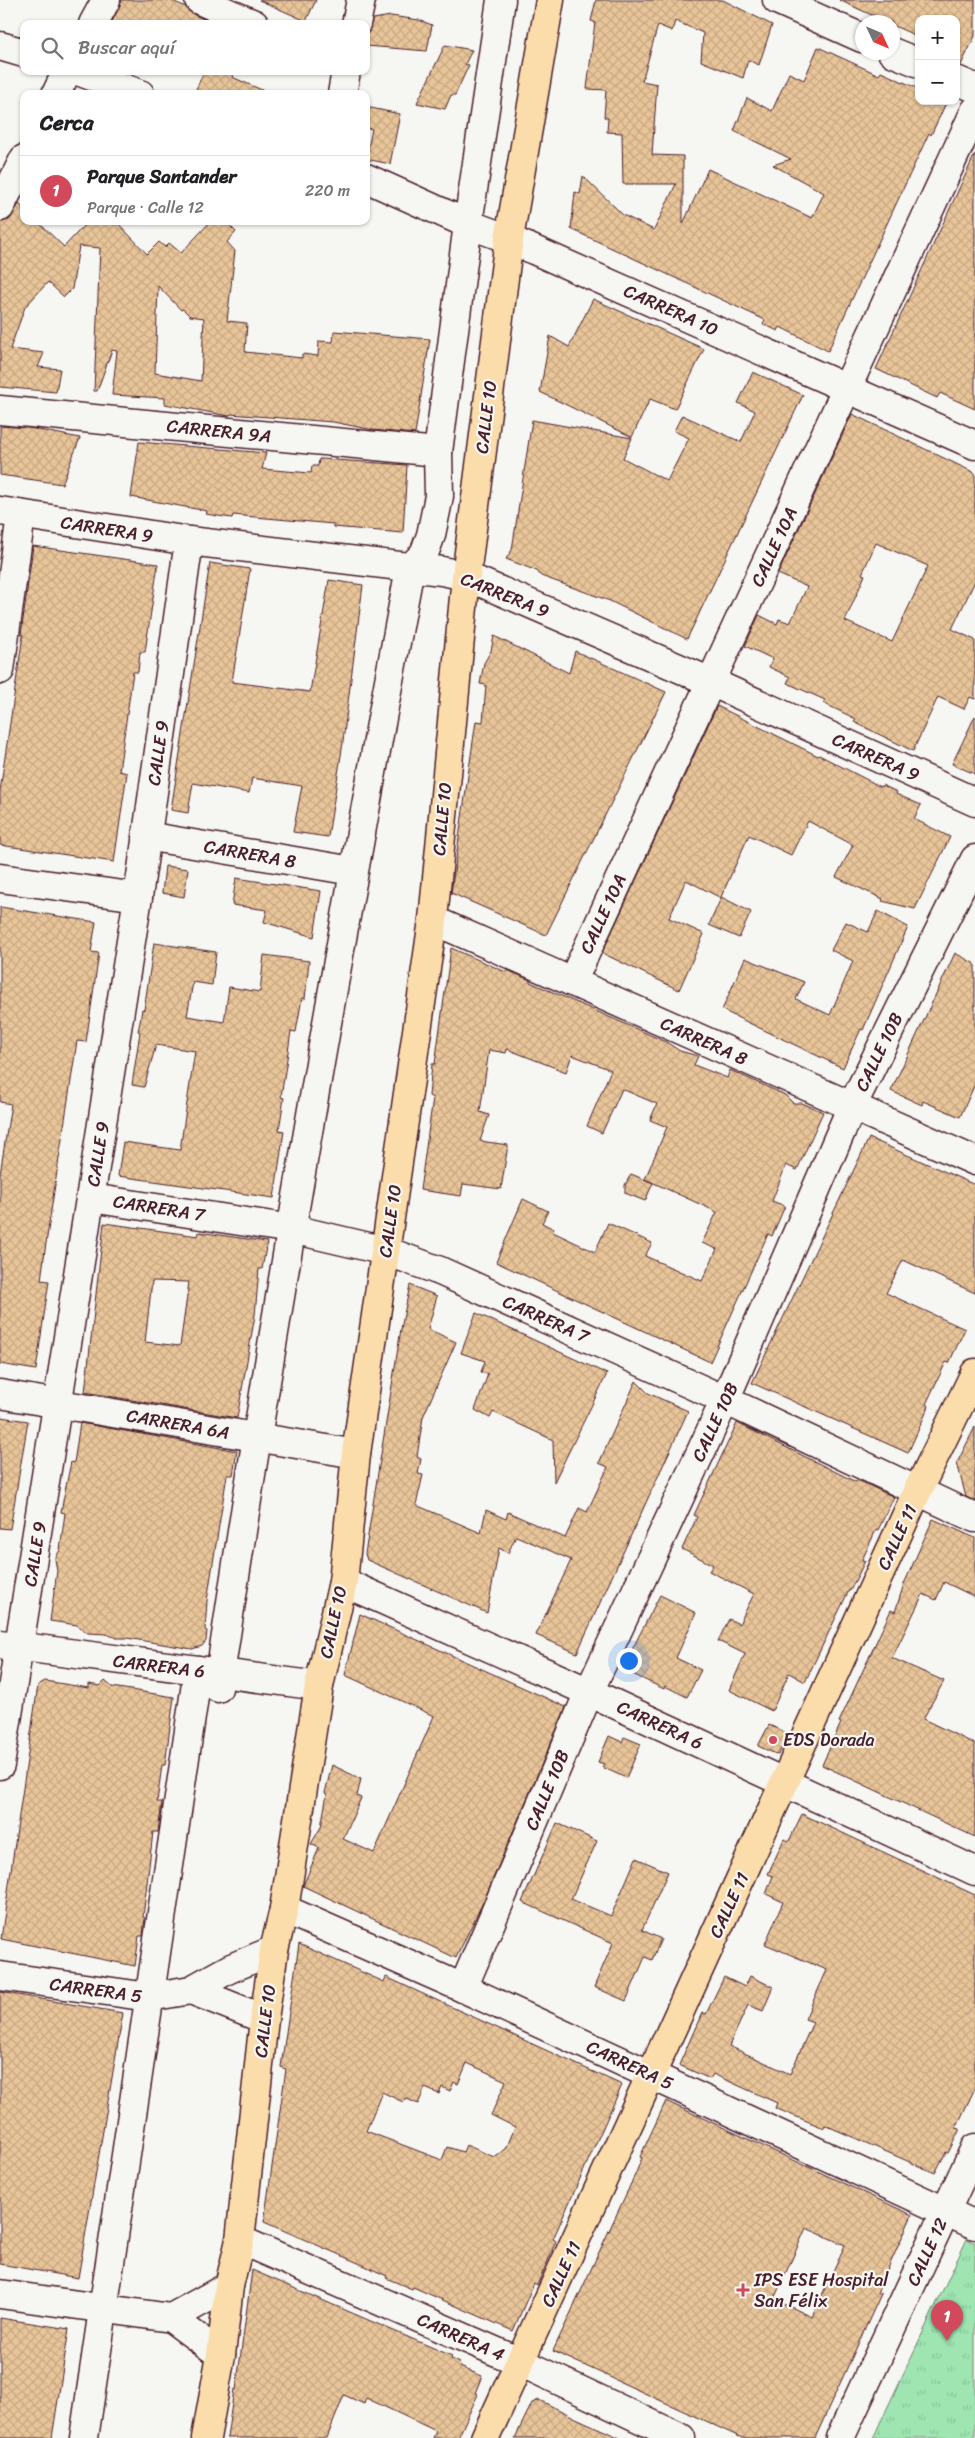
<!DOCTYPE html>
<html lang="es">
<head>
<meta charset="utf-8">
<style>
  body { margin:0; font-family:Sriracha,sans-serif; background:#f6f6f6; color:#202124 }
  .controls { position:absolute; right:15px; top:15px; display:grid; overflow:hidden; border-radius:10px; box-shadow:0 1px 4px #0004 }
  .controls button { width:45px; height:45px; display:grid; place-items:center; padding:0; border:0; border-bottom:1px solid #e0e0e0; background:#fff; color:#202124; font:25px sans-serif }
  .compass { position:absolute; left:855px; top:15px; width:45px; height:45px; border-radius:50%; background:#fff; box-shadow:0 1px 4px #0004; rotate:134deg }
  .you { position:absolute; left:628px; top:1660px; width:18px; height:18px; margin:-12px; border:4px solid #fff; border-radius:50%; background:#1a73e8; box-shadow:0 0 0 8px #1a73e833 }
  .badge { display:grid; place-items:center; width:32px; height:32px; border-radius:50%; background:#d1495b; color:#fff; font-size:16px; font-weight:700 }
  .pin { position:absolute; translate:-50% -41px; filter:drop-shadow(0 1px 2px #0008) }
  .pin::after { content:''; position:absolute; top:26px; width:18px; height:15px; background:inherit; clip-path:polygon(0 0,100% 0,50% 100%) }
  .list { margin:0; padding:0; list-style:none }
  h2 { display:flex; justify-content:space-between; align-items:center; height:65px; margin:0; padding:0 20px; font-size:21px }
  h2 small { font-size:16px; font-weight:400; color:#757577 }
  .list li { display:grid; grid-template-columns:32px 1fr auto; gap:15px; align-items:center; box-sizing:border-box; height:70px; padding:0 20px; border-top:1px solid #e0e0e0 }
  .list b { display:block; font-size:19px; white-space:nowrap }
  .list p { margin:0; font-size:16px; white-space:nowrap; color:#757577 }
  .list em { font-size:16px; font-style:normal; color:#757577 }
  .icon { flex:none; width:28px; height:28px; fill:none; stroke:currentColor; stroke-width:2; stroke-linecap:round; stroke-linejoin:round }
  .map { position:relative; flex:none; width:975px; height:2438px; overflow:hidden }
  .search { position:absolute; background:#fff; box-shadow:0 1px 4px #0004; left:20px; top:20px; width:350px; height:55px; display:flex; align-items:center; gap:12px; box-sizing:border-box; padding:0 18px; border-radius:10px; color:#757577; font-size:19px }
  .panel { position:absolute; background:#fff; box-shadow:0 1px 4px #0004; left:20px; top:90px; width:350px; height:135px; border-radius:10px }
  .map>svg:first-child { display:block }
  .grass { fill:url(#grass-tufts); stroke:#74826e }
  .building { fill:url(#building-cross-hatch); stroke:#4a1f2b; fill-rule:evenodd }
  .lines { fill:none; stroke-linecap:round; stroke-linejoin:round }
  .minor-casing { stroke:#4a1f2b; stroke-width:31 }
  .major-casing { stroke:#4a1f2b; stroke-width:31 }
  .minor { stroke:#f6f6f2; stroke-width:28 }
  .major { stroke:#faddab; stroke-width:28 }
  .poi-dot { fill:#d1495b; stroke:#f6f6f2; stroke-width:2 }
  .labels { text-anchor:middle; stroke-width:4.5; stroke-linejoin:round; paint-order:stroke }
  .street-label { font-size:18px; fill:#4a1f2b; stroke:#f6f6f2 }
  .poi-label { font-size:18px; fill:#4a1f2b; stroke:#f6f6f2; text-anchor:start }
</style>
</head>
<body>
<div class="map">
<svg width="975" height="2438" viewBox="0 0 975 2438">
  <defs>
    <pattern id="grass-tufts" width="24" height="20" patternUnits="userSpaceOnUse" patternTransform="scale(1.25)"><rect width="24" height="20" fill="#9ee5b2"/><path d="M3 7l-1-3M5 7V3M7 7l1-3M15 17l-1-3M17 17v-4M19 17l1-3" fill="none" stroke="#8ac499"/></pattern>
    <pattern id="building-cross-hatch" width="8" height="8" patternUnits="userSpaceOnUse" patternTransform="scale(1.25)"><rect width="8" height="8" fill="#e8c599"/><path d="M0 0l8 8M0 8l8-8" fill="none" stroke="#c8a984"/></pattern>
  </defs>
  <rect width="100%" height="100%" fill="#f6f6f2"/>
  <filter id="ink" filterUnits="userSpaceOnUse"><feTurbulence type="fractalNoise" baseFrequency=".02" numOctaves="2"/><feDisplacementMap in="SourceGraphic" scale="10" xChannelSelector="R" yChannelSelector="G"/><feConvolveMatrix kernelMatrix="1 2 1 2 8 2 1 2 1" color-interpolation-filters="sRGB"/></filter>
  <g filter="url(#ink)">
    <path class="grass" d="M 967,2239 L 975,2243 L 975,2438 L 873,2438 Z"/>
    <g class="building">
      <path d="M 122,0 L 170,0 L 186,7 L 193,14 L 214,24 L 111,24 Z"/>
      <path d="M 259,0 L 316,0 L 306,21 Z"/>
      <path d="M 596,0 L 723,0 L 772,25 L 759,65 L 748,60 L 743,78 L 701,61 L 703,33 L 675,21 L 672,31 L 658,25 L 642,81 L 657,84 L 652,155 L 683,156 L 683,224 L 708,169 L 812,218 L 824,193 L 773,165 L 791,159 L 734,131 L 747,98 L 772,111 L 789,73 L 804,80 L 818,47 L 879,75 L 881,72 L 919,89 L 919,101 L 947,101 L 931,135 L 929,133 L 828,351 L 780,327 L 778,331 L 763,324 L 765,320 L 571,229 L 575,192 L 580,194 L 583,176 L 623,215 L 654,230 L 676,184 L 623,184 L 622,133 L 607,132 L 608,118 L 604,117 L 606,90 L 587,89 L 595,22 L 591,21 Z"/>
      <path d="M 839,0 L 975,0 L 975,36 L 961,65 L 956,65 L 956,19 L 919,19 L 919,37 L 892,25 L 892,22 L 887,22 Z"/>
      <path d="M 391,16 L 419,20 L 432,25 L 427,51 L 366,46 L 366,35 L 373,19 Z"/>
      <path d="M 445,45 L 472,50 L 465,64 L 469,65 L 455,95 L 451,95 L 445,109 L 417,103 Z"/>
      <path d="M 204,71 L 235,71 L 232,77 L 271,94 L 194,94 Z"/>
      <path d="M 366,107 L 400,114 L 390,164 L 366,159 L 372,129 L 366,128 Z"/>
      <path d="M 975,154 L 975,409 L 940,393 L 937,398 L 876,369 Z"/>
      <path d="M 19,204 L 24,209 L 24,221 L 37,221 L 64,247 L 88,221 L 116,221 L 147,254 L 159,242 L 165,247 L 169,243 L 181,253 L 211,221 L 225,221 L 236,232 L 227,242 L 235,251 L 227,321 L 247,323 L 245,352 L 302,358 L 302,354 L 318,356 L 319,341 L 333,342 L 334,331 L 430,339 L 415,434 L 373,430 L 333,422 L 230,414 L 229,416 L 165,404 L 165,398 L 112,395 L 117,351 L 112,350 L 97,391 L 94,391 L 100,248 L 79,246 L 72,289 L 64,297 L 48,282 L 25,307 L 10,349 L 44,353 L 38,367 L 60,369 L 56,392 L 0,387 L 0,222 L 9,220 ZM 158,286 L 181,310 L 183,309 L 190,316 L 204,318 L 201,381 L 155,373 Z"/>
      <path d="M 593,299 L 704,349 L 675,409 L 650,399 L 632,437 L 540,392 L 550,336 L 569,347 Z"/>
      <path d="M 753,372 L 803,395 L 687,639 L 610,601 L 541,576 L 537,571 L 506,559 L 512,550 L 532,420 L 632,438 L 623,458 L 667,481 L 689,438 L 674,431 L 682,415 L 741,442 L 755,411 L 738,403 Z"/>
      <path d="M 852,414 L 975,473 L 975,581 L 952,629 L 975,640 L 975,699 L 970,697 L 964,709 L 938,697 L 913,751 L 854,722 L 856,719 L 823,703 L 825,700 L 787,683 L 790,677 L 769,667 L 773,659 L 745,646 L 759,615 L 777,624 L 779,619 L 790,623 L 807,587 L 778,574 ZM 876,543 L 928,566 L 892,642 L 845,621 L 865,575 L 862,574 Z"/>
      <path d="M 0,426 L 29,428 L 80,438 L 62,484 L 0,475 Z"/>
      <path d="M 139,442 L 266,453 L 262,469 L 311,473 L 312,466 L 318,466 L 319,459 L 322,459 L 407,465 L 403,533 L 333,527 L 333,524 L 233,515 L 232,518 L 218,516 L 206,514 L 207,511 L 131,497 Z"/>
      <path d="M 33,546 L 158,564 L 145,652 L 140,652 L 138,672 L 133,672 L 119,771 L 127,773 L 114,862 L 0,845 L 0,791 L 23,635 L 21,635 Z"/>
      <path d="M 210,563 L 250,569 L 232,682 L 310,692 L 329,580 L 363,585 L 342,749 L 328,837 L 293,832 L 302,786 L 252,778 L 249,793 L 193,783 L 188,813 L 171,810 Z"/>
      <path d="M 494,636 L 569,673 L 575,651 L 666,692 L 546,935 L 451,893 L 476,721 L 483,722 L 486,685 L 480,684 L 484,663 L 491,651 Z"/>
      <path d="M 717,706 L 818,756 L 819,755 L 881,787 L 882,785 L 897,792 L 896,794 L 921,805 L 914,819 L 950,837 L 915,909 L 882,901 L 883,899 L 836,877 L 853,845 L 808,821 L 791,855 L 749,835 L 721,897 L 751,912 L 739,938 L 709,925 L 721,898 L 686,880 L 669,918 L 704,934 L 679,990 L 602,953 Z"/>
      <path d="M 975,716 L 975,774 L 952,764 Z"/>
      <path d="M 165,866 L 188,869 L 184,897 L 162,893 Z"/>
      <path d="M 236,878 L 321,891 L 314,937 L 264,922 L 267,910 L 232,905 Z"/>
      <path d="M 0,907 L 96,922 L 91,952 L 99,953 L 86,1042 L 77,1041 L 45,1250 L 41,1280 L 49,1281 L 36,1370 L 0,1364 L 0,1174 L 11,1104 L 0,1102 Z"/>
      <path d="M 878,911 L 908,927 L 863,1030 L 861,1029 L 843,1068 L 722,1010 L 745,958 L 804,982 L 796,999 L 830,1015 L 853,961 L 831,950 L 846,922 L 868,932 Z"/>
      <path d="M 154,943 L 216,952 L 212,985 L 193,982 L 187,1016 L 224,1022 L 229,987 L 260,992 L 264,955 L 309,961 L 305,999 L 302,998 L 296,1032 L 291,1031 L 288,1052 L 281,1097 L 284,1098 L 279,1130 L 284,1131 L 274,1198 L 118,1176 L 123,1142 L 180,1150 L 185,1116 L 195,1051 L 156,1045 L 144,1087 L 132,1085 L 140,1032 L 138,1031 L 140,1022 L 142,1009 L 144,1010 Z"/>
      <path d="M 451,948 L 506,972 L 507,970 L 530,980 L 530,982 L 666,1042 L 680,1051 L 698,1056 L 694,1065 L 727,1078 L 730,1070 L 785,1095 L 793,1103 L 802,1103 L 823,1112 L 797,1170 L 786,1165 L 772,1201 L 785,1206 L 772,1236 L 768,1234 L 710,1362 L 496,1262 L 523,1199 L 548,1211 L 542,1223 L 554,1229 L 553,1232 L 595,1252 L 608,1223 L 652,1243 L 645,1256 L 702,1281 L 717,1249 L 702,1243 L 717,1212 L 645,1179 L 667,1127 L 650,1120 L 657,1104 L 622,1089 L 602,1133 L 587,1126 L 611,1070 L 572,1055 L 566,1072 L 507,1049 L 506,1053 L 489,1050 L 480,1112 L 489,1115 L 480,1141 L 508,1145 L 501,1189 L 463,1184 L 461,1196 L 420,1190 L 433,1098 L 429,1096 L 432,1064 L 435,1064 Z"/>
      <path d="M 955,953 L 975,964 L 975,1084 L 960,1117 L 923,1101 L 922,1105 L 891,1091 Z"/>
      <path d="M 869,1138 L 975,1185 L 975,1293 L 903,1260 L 886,1293 L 965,1329 L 949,1363 L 946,1362 L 926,1404 L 929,1406 L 908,1453 L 752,1383 Z"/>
      <path d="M 631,1174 L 653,1183 L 645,1201 L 625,1193 L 625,1185 Z"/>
      <path d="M 104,1223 L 198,1236 L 199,1232 L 267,1242 L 262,1269 L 259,1269 L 255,1315 L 237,1418 L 85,1392 ZM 152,1281 L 189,1282 L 180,1346 L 145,1342 Z"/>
      <path d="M 410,1285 L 437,1296 L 428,1329 L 456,1342 L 423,1417 L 417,1457 L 421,1459 L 418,1474 L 423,1475 L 416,1505 L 481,1533 L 486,1510 L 506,1519 L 508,1512 L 565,1538 L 579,1508 L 587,1512 L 608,1467 L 599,1463 L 636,1381 L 648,1393 L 688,1411 L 577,1653 L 536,1635 L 571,1560 L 535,1544 L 516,1536 L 508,1553 L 499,1548 L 487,1613 L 367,1560 L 365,1554 L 401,1329 Z"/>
      <path d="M 476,1313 L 607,1374 L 554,1482 L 553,1440 L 493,1412 L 490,1418 L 475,1410 L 488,1374 L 481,1372 L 485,1361 L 461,1353 Z"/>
      <path d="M 0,1417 L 28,1421 L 10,1529 L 0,1528 Z"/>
      <path d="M 80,1423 L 237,1451 L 233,1475 L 227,1475 L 207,1601 L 205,1630 L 207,1631 L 206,1641 L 202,1646 L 192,1649 L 127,1638 L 117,1638 L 106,1634 L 88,1633 L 77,1625 L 50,1621 L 57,1571 L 55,1559 L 60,1550 L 65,1513 L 61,1512 L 63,1501 L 71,1462 L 74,1463 Z"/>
      <path d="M 737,1423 L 856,1482 L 857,1480 L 894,1497 L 878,1530 L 876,1530 L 862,1560 L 865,1561 L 850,1591 L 849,1590 L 805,1682 L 789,1673 L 772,1711 L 729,1690 L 745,1654 L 718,1641 L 729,1619 L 739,1624 L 754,1594 L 709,1571 L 713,1565 L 682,1549 L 697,1517 L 694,1515 Z"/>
      <path d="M 975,1427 L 975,1501 L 966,1497 L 957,1463 Z"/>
      <path d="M 933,1519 L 975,1538 L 975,1597 L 944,1582 L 936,1600 L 923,1594 L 892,1658 L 944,1681 L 923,1719 L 975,1744 L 975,1837 L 822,1765 L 841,1723 L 839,1722 L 885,1623 L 891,1610 L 895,1612 L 904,1584 Z"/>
      <path d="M 660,1595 L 696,1613 L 676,1658 L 701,1670 L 687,1697 L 665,1686 L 664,1689 L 622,1669 Z"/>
      <path d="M 360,1614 L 566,1707 L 484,1900 L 456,1958 L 303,1886 L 319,1848 L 311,1844 L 321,1827 L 327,1794 L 325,1793 L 332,1765 L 361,1779 L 357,1796 L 361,1798 L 343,1839 L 374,1853 L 434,1716 L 345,1675 Z"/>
      <path d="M 45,1681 L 89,1688 L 89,1684 L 100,1686 L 105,1681 L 112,1687 L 174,1697 L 165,1765 L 162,1765 L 157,1802 L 162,1802 L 158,1832 L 153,1832 L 143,1917 L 145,1918 L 143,1936 L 139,1936 L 135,1966 L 1,1939 L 38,1685 Z"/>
      <path d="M 769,1725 L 789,1734 L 778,1755 L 758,1746 Z"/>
      <path d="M 609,1736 L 622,1742 L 624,1737 L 641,1744 L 626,1778 L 602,1767 L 604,1764 L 598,1762 Z"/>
      <path d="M 802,1814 L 975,1895 L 975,2088 L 956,2128 L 960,2129 L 948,2153 L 946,2152 L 935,2173 L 825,2125 L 824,2128 L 787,2113 L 775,2108 L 777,2103 L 713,2074 L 710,2079 L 679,2065 L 702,2013 L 706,2014 L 724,1977 L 745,1987 L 750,1976 L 773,1987 L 763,2011 L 748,2005 L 729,2046 L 790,2074 L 813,2022 L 805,2019 L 827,1970 L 765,1944 L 783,1902 L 766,1894 L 773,1876 L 768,1874 L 784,1839 L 789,1841 Z"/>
      <path d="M 557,1823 L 597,1841 L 571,1899 L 611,1916 L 636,1858 L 668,1872 L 642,1930 L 661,1939 L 652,1960 L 645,1957 L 626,2001 L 594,1987 L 613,1943 L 522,1902 Z"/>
      <path d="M 299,1944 L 384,1982 L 386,1977 L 622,2085 L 553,2239 L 556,2241 L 547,2263 L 537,2285 L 534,2283 L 513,2331 L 413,2287 L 412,2289 L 386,2278 L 387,2276 L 363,2265 L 264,2222 L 286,2069 L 281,2067 ZM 467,2063 L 506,2081 L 491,2115 L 515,2127 L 506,2149 L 494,2157 L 466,2145 L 463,2152 L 447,2147 L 442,2160 L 366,2131 L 382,2092 L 403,2102 L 405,2098 L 418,2104 L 425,2088 L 439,2094 L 442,2087 L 450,2091 L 454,2082 L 458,2084 Z"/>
      <path d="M 0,1992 L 123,2013 L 78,2278 L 0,2264 Z"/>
      <path d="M 666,2101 L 912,2215 L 877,2293 L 881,2294 L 815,2438 L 742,2438 L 553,2351 L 635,2175 L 642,2158 L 640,2157 ZM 806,2228 L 845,2245 L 812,2317 L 774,2299 Z"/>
      <path d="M 252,2270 L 452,2356 L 451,2359 L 459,2363 L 460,2367 L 482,2376 L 475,2393 L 478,2394 L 458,2438 L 433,2438 L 436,2431 L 366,2398 L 364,2404 L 344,2395 L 327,2438 L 227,2438 L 234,2389 L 236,2390 Z"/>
      <path d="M 0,2318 L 69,2329 L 52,2438 L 0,2438 Z"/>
      <path d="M 539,2400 L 576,2418 L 620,2438 L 515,2438 L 532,2403 Z"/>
    </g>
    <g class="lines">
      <defs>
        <g id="minor">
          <path d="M 199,0 L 254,24"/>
          <path d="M 777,0 L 862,38"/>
          <path d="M 93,24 L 106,0"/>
          <path d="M 356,24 L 361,0"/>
          <path d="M 0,46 L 24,53"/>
          <path d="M 892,52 L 919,63"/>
          <path d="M 78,71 L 140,94"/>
          <path d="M 956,80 L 975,88"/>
          <path d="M 56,94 L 67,71"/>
          <path d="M 342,94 L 346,71"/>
          <path d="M 366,178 L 468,224 L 509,239 L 975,445"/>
          <path d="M 0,207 L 24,159"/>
          <path d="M 0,410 L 438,452"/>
          <path d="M 0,511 L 189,541 L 442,571 L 466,576 L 711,682 L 975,802"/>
          <path d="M 0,670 L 21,515"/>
          <path d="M 146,836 L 353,871"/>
          <path d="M 0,878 L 138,897"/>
          <path d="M 433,920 L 975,1161"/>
          <path d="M 572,982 L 975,111"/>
          <path d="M 91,1198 L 292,1229 L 386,1251 L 440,1271 L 725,1400 L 975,1518"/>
          <path d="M 0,1394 L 356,1454"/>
          <path d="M 343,1582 L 589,1692 L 975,1871"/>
          <path d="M 0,1644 L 319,1686"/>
          <path d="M 218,1688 C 274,1313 340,940 410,568 L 424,554 L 431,535 L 439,496 L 438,452 L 468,224 L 501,0"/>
          <path d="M 0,1765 L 138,897 L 189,541"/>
          <path d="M 284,1909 L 463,1988 L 975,2225"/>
          <path d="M 0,1976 L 149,1997 L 191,1990 L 229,1969 L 274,1950"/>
          <path d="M 463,1988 L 589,1692 L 725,1400 L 852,1106 L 975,859"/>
          <path d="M 191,1990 L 264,2019"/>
          <path d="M 240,2240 L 520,2362 L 681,2438"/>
          <path d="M 0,2294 L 171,2318 L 221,2355"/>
          <path d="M 171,2318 L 229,2286"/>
          <path d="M 84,2438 L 198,1670"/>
          <path d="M 840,2438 L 975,2148"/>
        </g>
        <g id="major">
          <path d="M 206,2438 L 221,2355 L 229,2286 L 240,2240 L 264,2019 L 274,1950 L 284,1909 L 319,1686 L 343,1582 L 356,1454 L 433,920 L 466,576 L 509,239 L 550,0"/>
          <path d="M 485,2438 L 917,1492 L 975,1373"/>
        </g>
      </defs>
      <use href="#minor" class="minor-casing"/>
      <use href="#major" class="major-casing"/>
      <use href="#minor" class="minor"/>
      <use href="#major" class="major"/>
    </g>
  </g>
  <g class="poi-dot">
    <circle cx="773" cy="1740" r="5"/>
    <path d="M740.5 2282.5h5v5h5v5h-5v5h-5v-5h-5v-5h5z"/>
  </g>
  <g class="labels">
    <g class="street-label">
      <text transform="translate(671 310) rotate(24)" y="6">CARRERA 10</text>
      <text transform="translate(486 417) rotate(-83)" y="6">CALLE 10</text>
      <text transform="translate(219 431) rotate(6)" y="6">CARRERA 9A</text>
      <text transform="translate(107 529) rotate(9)" y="6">CARRERA 9</text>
      <text transform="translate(774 547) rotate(-65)" y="6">CALLE 10A</text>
      <text transform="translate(505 595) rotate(22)" y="6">CARRERA 9</text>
      <text transform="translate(158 753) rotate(-82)" y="6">CALLE 9</text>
      <text transform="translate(876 757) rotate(24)" y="6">CARRERA 9</text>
      <text transform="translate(442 819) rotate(-85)" y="6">CALLE 10</text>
      <text transform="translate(250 854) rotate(10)" y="6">CARRERA 8</text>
      <text transform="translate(603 914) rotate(-65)" y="6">CALLE 10A</text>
      <text transform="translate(704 1041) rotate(24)" y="6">CARRERA 8</text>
      <text transform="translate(879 1052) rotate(-64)" y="6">CALLE 10B</text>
      <text transform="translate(98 1154) rotate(-81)" y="6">CALLE 9</text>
      <text transform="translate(159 1208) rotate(9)" y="6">CARRERA 7</text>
      <text transform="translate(390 1221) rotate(-82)" y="6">CALLE 10</text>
      <text transform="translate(546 1319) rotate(24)" y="6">CARRERA 7</text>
      <text transform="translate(715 1422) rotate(-65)" y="6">CALLE 10B</text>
      <text transform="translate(178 1424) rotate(10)" y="6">CARRERA 6A</text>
      <text transform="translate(897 1537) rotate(-65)" y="6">CALLE 11</text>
      <text transform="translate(35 1554) rotate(-81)" y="6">CALLE 9</text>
      <text transform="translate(333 1622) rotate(-78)" y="6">CALLE 10</text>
      <text transform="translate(159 1666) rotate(7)" y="6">CARRERA 6</text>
      <text transform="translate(660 1725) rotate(25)" y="6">CARRERA 6</text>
      <text transform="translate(547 1790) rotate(-67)" y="6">CALLE 10B</text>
      <text transform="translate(729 1905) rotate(-65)" y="6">CALLE 11</text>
      <text transform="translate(96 1990) rotate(8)" y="6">CARRERA 5</text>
      <text transform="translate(265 2021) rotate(-83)" y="6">CALLE 10</text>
      <text transform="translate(630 2065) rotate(25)" y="6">CARRERA 5</text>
      <text transform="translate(927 2252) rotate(-65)" y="6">CALLE 12</text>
      <text transform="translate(561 2274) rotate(-65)" y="6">CALLE 11</text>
      <text transform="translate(461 2337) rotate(24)" y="6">CARRERA 4</text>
    </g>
    <g class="poi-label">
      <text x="783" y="1746">EDS Dorada</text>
      <text x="754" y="2286">IPS ESE Hospital<tspan x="754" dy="21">San Félix</tspan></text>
    </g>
  </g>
</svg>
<div class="controls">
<button>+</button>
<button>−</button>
</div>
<svg class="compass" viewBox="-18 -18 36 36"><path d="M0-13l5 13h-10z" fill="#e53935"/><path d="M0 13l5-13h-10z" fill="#757577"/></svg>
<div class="you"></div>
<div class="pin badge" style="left:947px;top:2341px">1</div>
<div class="search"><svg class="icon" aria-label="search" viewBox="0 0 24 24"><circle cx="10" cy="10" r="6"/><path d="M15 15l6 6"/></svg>Buscar aquí</div>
<section class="panel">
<h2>Cerca<small></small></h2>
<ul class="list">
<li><span class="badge">1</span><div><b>Parque Santander</b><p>Parque · Calle 12</p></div><em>220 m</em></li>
</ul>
</section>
</div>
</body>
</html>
